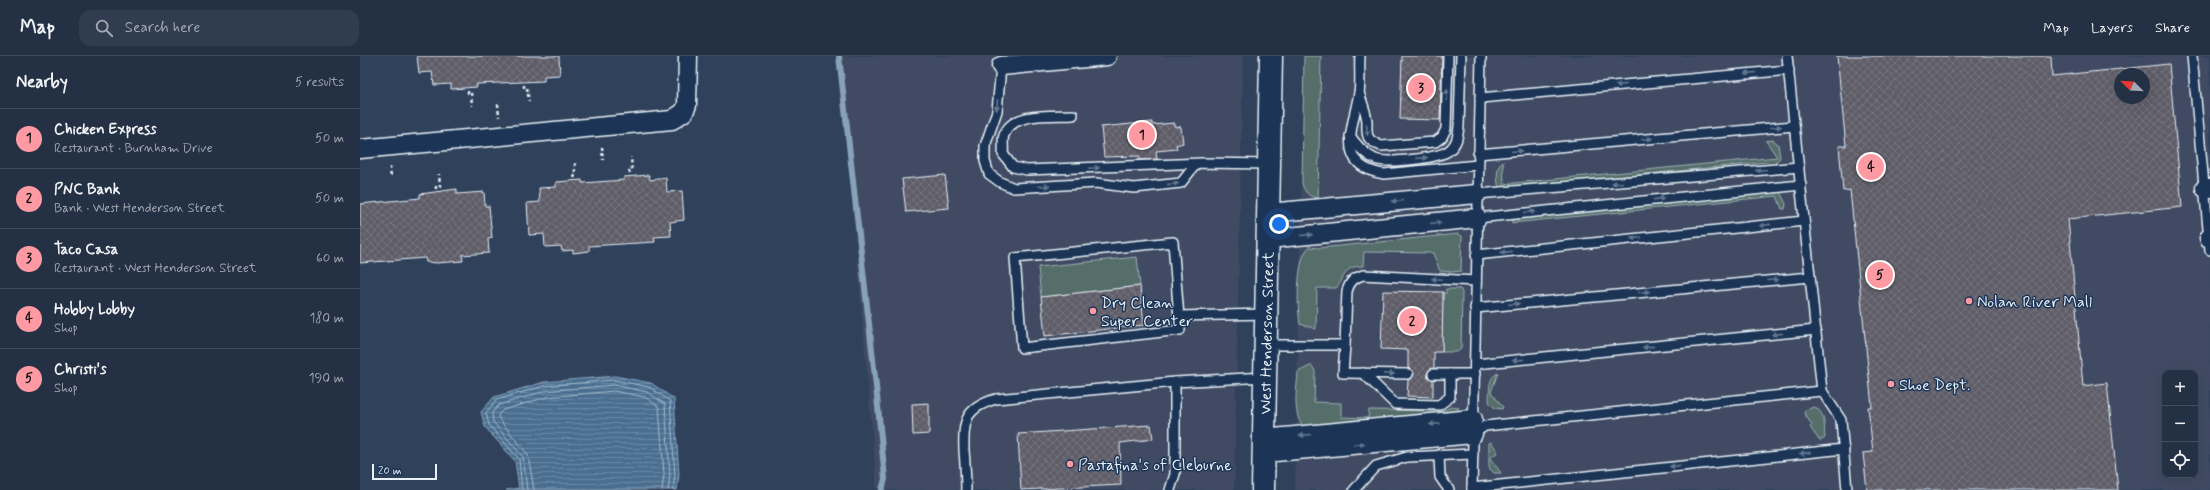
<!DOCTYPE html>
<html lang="en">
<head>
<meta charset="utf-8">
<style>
  body { margin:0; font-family:Mynerve,sans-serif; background:#303d50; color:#f1f3f6 }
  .controls { position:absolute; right:12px; bottom:12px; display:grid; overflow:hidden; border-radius:8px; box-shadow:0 4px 16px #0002 }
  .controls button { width:36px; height:36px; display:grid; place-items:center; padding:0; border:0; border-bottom:1px solid #414c5e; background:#243145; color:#f1f3f6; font:20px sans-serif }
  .compass { position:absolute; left:1754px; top:12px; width:36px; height:36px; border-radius:50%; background:#243145; box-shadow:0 4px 16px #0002; rotate:294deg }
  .scale { position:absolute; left:12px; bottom:10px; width:65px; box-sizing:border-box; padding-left:4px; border:2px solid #e8f1f8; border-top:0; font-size:11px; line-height:14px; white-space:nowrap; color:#e8f1f8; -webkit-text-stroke:3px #1d3557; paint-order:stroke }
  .you { position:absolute; left:919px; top:168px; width:14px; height:14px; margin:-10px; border:3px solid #fff; border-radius:50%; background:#1a73e8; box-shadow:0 0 0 6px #1a73e833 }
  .badge { display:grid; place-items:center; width:26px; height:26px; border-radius:50%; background:#ff9aa2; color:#111; font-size:13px; font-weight:700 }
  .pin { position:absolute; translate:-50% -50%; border:2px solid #fff; box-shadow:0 1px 4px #0006 }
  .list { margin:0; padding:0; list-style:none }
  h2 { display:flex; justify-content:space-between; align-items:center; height:52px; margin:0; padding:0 16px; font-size:17px }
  h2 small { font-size:13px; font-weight:400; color:#a3a9b3 }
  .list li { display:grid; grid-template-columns:26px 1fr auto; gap:12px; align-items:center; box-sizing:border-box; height:60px; padding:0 16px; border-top:1px solid #414c5e }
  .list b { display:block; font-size:15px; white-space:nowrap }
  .list p { margin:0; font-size:13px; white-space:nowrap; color:#a3a9b3 }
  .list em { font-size:13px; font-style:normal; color:#a3a9b3 }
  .icon { flex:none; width:22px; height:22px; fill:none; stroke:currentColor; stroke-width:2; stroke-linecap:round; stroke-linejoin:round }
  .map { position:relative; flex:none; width:1850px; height:434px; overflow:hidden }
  header { display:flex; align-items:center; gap:24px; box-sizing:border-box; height:56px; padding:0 20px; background:#243145; border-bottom:1px solid #414c5e }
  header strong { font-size:19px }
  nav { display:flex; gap:22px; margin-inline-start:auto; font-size:14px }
  .search { width:280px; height:36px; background:#303d50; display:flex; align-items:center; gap:10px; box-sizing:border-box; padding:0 14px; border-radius:12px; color:#a3a9b3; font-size:15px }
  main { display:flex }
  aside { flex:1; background:#243145 }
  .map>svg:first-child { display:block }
  .built { fill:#414c63; fill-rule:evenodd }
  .green { fill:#546e6b; stroke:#9eb0b2 }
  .water { fill:url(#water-rules); stroke:#88a2ba }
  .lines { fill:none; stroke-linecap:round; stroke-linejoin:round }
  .shore { stroke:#a8bdce; stroke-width:1 }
  .stream { stroke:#88a2ba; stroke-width:6 }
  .building { fill:url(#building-cross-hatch); stroke:#e8f1f8; fill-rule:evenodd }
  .service-casing { stroke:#e8f1f8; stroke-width:12 }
  .minor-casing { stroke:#e8f1f8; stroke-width:21 }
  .primary-casing { stroke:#e8f1f8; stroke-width:25 }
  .path { stroke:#e8f1f8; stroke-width:2.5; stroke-dasharray:3 3; stroke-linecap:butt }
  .service { stroke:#1d3557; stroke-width:9 }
  .minor { stroke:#1d3557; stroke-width:18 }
  .primary { stroke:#1d3557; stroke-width:22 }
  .oneway { fill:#64778f }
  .poi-dot { fill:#ff9aa2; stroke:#1d3557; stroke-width:1.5 }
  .labels { text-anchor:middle; stroke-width:3; stroke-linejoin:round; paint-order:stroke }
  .poi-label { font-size:16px; fill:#e8f1f8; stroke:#1d3557; text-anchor:start }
  .street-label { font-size:16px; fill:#e8f1f8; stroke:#1d3557 }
</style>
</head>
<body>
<header>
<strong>Map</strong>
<div class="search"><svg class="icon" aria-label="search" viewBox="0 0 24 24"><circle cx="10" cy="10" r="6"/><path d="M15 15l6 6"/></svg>Search here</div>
<nav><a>Map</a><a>Layers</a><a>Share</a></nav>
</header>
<main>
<aside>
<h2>Nearby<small>5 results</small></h2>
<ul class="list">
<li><span class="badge">1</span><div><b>Chicken Express</b><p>Restaurant · Burnham Drive</p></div><em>50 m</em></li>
<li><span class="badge">2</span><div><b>PNC Bank</b><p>Bank · West Henderson Street</p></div><em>50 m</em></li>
<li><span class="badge">3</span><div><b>Taco Casa</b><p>Restaurant · West Henderson Street</p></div><em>60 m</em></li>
<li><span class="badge">4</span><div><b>Hobby Lobby</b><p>Shop</p></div><em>180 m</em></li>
<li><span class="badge">5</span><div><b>Christi's</b><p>Shop</p></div><em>190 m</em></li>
</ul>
</aside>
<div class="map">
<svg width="1850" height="434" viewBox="0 0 1850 434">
  <defs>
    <pattern id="water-rules" width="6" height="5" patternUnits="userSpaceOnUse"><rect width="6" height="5" fill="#486e90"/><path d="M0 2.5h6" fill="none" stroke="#6b8aa6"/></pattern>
    <pattern id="building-cross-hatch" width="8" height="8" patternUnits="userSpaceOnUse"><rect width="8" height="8" fill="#5e5d68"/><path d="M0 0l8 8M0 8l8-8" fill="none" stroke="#75757e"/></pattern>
  </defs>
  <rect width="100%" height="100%" fill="#30415c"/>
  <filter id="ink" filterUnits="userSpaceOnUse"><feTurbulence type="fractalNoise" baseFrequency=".025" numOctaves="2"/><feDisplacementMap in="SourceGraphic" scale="8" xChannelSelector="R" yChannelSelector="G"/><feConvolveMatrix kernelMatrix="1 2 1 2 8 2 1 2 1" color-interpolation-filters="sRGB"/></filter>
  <g filter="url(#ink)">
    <g class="built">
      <path d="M 486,0 L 883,0 L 874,434 L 517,434 L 480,1 Z"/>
      <path d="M 944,0 L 1850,0 L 1850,434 L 935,434 ZM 1760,18 L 1784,18 L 1784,42 L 1760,42 ZM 1805,317 L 1835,317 L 1835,419 L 1805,419 Z"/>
    </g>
    <g class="green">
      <path d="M 944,0 L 961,0 L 958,142 C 948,141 945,136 942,128 Z"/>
      <path d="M 1413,84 L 1418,88 L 1420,102 L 1417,105 L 1139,133 C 1137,123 1135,112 1143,105 L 1144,128 L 1417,101 L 1406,85 Z"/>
      <path d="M 1417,135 L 1420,136 L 1426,148 L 1425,153 L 1422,153 L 1417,140 L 1152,167 L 1152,163 Z"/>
      <path d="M 1098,178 L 1102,180 L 1101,215 L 1092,216 L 1080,215 L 1073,197 L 1004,196 L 1003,210 C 983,210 986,221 976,232 L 957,232 L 956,273 L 940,268 C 937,249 936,204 949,191 L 960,192 Z"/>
      <path d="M 777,201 L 780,230 L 681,241 L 678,211 Z"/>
      <path d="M 1086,233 L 1100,233 L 1102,236 L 1101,293 L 1097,296 L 1082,296 L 1083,237 L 1086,237 Z"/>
      <path d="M 950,310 L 952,310 L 955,315 L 954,346 L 981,347 L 981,361 L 1008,362 L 1009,354 L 1082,355 L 1091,351 L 1099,352 L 1094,357 L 946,372 C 931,362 937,332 938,316 Z"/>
      <path d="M 1138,317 L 1131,336 L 1143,351 L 1142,353 L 1135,352 L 1129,346 C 1130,335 1127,322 1138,317 Z"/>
      <path d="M 1454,351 C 1466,356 1464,371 1465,382 L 1462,384 L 1459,384 L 1450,371 L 1452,369 L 1444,357 L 1445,354 Z"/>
      <path d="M 1131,386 L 1138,396 L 1130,402 L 1141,417 L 1134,417 L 1129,412 L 1129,387 Z"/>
    </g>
    <path class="water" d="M 255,320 L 291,327 L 314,343 L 319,419 L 317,434 L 146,434 L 159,432 L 155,405 L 125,371 L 121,356 L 134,341 L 184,326 Z"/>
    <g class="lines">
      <g class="shore">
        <path d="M 162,434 L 159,403 L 129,369 L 126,357 L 136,344 L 184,330 L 254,324 L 289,331 L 310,345 L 315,419 L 313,434"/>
        <path d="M 167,434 L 163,401 L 133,366 L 132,357 L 139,349 L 185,335 L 254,329 L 287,336 L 305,348 L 310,419 L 308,434"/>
        <path d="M 174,434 L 168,399 L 139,363 L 138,359 L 143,354 L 187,341 L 254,335 L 285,341 L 299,351 L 304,419 L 302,434"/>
      </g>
      <path class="stream" d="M 479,0 L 516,330 L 525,423 L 522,434"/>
    </g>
    <g class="building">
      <path d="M 57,0 L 199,0 L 200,19 L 184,20 L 184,25 L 117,28 L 117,31 L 91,33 L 91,28 L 74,29 L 72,16 L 59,17 Z"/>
      <path d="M 1042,0 L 1082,0 L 1080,64 L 1040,63 Z"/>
      <path d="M 1477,0 L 1691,0 L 1692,20 L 1809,8 L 1822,151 L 1708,163 L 1723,330 L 1747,327 L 1758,434 L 1507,434 L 1503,397 L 1513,396 L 1508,351 L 1512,351 L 1490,134 L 1483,135 L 1479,90 L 1486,90 ZM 1760,18 L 1784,18 L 1784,42 L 1760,42 Z"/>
      <path d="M 792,66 L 792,69 L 814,67 L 814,70 L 821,71 L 823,87 L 816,89 L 817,93 L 796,95 L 797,103 L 780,104 L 779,100 L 744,101 L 741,71 Z"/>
      <path d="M 289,119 L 290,124 L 306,122 L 307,136 L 322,135 L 324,164 L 310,166 L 311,180 L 294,181 L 295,186 L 229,190 L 229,195 L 213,197 L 213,194 L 202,195 L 201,190 L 185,191 L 184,178 L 169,179 L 167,147 L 180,146 L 179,132 L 196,131 L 196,126 L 222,124 L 222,127 L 264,124 L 264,121 Z"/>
      <path d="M 585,119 L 589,152 L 546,156 L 542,123 Z"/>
      <path d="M 97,133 L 97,138 L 124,136 L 125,150 L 129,150 L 132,182 L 128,183 L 129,197 L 102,199 L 103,205 L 77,207 L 66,206 L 65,202 L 0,207 L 0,148 L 60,142 L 60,138 Z"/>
      <path d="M 780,230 L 784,269 L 685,280 L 681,241 Z"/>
      <path d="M 1023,235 L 1083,236 L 1082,296 L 1074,296 L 1074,312 L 1070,313 L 1067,318 L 1068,321 L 1073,324 L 1073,341 L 1047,340 L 1048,324 L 1051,323 L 1054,318 L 1053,315 L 1048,312 L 1048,294 L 1021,293 Z"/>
      <path d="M 569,347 L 569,378 L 553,379 L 552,348 Z"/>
      <path d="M 791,369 L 793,383 L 760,387 L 761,429 L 661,434 L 658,378 Z"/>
    </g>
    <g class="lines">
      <defs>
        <g id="service">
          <path d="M 1000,0 C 999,12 1001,25 999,37 C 993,72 974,110 1024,118 L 1118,109"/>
          <path d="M 1427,0 L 1462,335 L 1481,364 L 1487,434"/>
          <path d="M 1832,0 L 1850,194"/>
          <path d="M 641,10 L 637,55 L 625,90 L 625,105 L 629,118 L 640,126 L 654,132 L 736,127 L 774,132 L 821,127 L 836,108"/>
          <path d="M 999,37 C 1002,46 1006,56 1007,65 C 1007,80 1005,83 1021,90 L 1075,86 L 1082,81 L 1086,73 L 1088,0"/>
          <path d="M 1120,42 L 1429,14"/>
          <path d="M 713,59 C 692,60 653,55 644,79 C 642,84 644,93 643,98 L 653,111 L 667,114 L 843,107 L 909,108"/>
          <path d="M 990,80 C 997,89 1004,98 1015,103 C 1027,108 1078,102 1088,95 C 1097,89 1098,80 1099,70 L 1101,0"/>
          <path d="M 1118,98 L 1434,70"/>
          <path d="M 1117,138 L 1439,111"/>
          <path d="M 1117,162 L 1441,129"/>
          <path d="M 813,186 L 820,274 L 662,292 L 655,202 Z"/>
          <path d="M 1116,199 L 1444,165"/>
          <path d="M 1115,252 L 1450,221"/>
          <path d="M 819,260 L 906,258"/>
          <path d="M 906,289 L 985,289 L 987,235 C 990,226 993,222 1003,219 L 1116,225"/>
          <path d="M 985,289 L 983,317 L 1048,318"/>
          <path d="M 1115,308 L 1456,274"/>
          <path d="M 1003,317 L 1035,348 L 1079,349 L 1090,341 L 1090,318"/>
          <path d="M 1073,318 L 1115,318"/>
          <path d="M 1113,378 L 1125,370 L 1462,335"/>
          <path d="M 1079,399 L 1080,421 L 1089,434"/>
          <path d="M 1112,432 L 1484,393"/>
          <path d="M 606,434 C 606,421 605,407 604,394 C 603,365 605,352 636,343 L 815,326 L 905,321"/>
          <path d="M 810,434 L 815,418 L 815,326"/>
          <path d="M 994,434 L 1016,410 L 1047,401 L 1113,398"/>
          <path d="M 1112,434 L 1121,0"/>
        </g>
        <g id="minor">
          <path d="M 641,10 L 747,0"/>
          <path d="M 0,93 L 312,64 L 324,56 L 327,49 L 328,0"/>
          <path d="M 1845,132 L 1850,132"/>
          <path d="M 908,157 L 1117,138"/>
          <path d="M 1849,182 L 1850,182"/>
          <path d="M 908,183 L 1117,162"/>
          <path d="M 904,383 L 1113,363"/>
          <path d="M 904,397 L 1113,378"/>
        </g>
        <g id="primary">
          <path id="s1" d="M 903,434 L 911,0"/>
        </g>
      </defs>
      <use href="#service" class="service-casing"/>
      <use href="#minor" class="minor-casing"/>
      <use href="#primary" class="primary-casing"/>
      <g class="path">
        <path d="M 164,29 L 164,32 L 167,32 L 169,45"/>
        <path d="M 108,35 L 108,37 L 111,36 L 112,50"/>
        <path d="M 138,48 L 139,61"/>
        <path d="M 242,91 L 243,104"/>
        <path d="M 30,111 L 31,122"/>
        <path d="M 270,117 L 269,115 L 272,114 L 271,101"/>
        <path d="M 214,122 L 215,119 L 215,106"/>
        <path d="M 76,133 L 76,130 L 80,130 L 79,118"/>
      </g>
      <use href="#service" class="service"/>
      <use href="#minor" class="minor"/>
      <use href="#primary" class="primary"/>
    </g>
    <defs><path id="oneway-solid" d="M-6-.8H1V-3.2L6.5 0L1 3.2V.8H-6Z"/></defs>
    <g class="oneway">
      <use href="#oneway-solid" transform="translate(1390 17) rotate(175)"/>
      <use href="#oneway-solid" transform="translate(1261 29) rotate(175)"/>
      <use href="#oneway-solid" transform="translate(1087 39) rotate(-89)"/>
      <use href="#oneway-solid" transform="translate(637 49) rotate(95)"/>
      <use href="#oneway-solid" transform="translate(1416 71) rotate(-5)"/>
      <use href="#oneway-solid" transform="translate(1007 74) rotate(86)"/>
      <use href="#oneway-solid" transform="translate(1287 83) rotate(-5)"/>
      <use href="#oneway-solid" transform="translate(1157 95) rotate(-5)"/>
      <use href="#oneway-solid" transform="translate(1062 102) rotate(-5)"/>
      <use href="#oneway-solid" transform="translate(734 112) rotate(-2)"/>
      <use href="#oneway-solid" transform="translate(1401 114) rotate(175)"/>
      <use href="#oneway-solid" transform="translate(1257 127) rotate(175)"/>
      <use href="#oneway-solid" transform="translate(813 128) rotate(-6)"/>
      <use href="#oneway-solid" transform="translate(684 130) rotate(-3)"/>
      <use href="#oneway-solid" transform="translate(1299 143) rotate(-6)"/>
      <use href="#oneway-solid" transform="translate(1037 145) rotate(175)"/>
      <use href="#oneway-solid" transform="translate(1170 156) rotate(-6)"/>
      <use href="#oneway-solid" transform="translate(1076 167) rotate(-5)"/>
      <use href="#oneway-solid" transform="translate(1405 169) rotate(174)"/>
      <use href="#oneway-solid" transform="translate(947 179) rotate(-5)"/>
      <use href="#oneway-solid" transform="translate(1276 182) rotate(174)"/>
      <use href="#oneway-solid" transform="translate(1146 196) rotate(174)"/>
      <use href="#oneway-solid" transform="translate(1077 223) rotate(-177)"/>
      <use href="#oneway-solid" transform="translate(1413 224) rotate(-5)"/>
      <use href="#oneway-solid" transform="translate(1284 236) rotate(-5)"/>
      <use href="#oneway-solid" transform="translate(1154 248) rotate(-5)"/>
      <use href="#oneway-solid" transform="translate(1417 278) rotate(174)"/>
      <use href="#oneway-solid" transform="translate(1288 291) rotate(174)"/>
      <use href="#oneway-solid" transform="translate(1158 304) rotate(174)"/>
      <use href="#oneway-solid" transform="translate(1029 318) rotate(1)"/>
      <use href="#oneway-solid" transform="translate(1075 368) rotate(175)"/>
      <use href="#oneway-solid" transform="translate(945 379) rotate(175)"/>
      <use href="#oneway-solid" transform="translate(999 388) rotate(-5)"/>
      <use href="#oneway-solid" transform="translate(1445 397) rotate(174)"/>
      <use href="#oneway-solid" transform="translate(1315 410) rotate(174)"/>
    </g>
  </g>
  <g class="poi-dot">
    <circle cx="1609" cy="245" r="4"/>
    <circle cx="733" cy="255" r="4"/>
    <circle cx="1531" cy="328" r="4"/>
    <circle cx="710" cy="408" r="4"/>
  </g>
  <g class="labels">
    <g class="poi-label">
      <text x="1617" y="251">Nolan River Mall</text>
      <text x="741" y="252">Dry Clean<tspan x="741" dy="18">Super Center</tspan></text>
      <text x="1539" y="334">Shoe Dept.</text>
      <text x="718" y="414">Pastafina's of Cleburne</text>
    </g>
    <g class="street-label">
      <text dy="6" stroke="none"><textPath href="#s1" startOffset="157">West Henderson Street</textPath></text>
    </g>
  </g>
</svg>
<div class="controls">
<button>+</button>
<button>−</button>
<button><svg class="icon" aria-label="locate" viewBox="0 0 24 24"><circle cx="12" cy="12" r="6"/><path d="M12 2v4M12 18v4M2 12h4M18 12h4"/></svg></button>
</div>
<svg class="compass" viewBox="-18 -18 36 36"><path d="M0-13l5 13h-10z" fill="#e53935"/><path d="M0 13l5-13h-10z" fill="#a3a9b3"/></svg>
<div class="scale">20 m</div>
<div class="you"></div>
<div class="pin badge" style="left:782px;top:79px">1</div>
<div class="pin badge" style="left:1052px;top:265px">2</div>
<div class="pin badge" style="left:1061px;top:32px">3</div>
<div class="pin badge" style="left:1511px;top:111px">4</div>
<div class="pin badge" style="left:1520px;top:219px">5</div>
</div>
</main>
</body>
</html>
